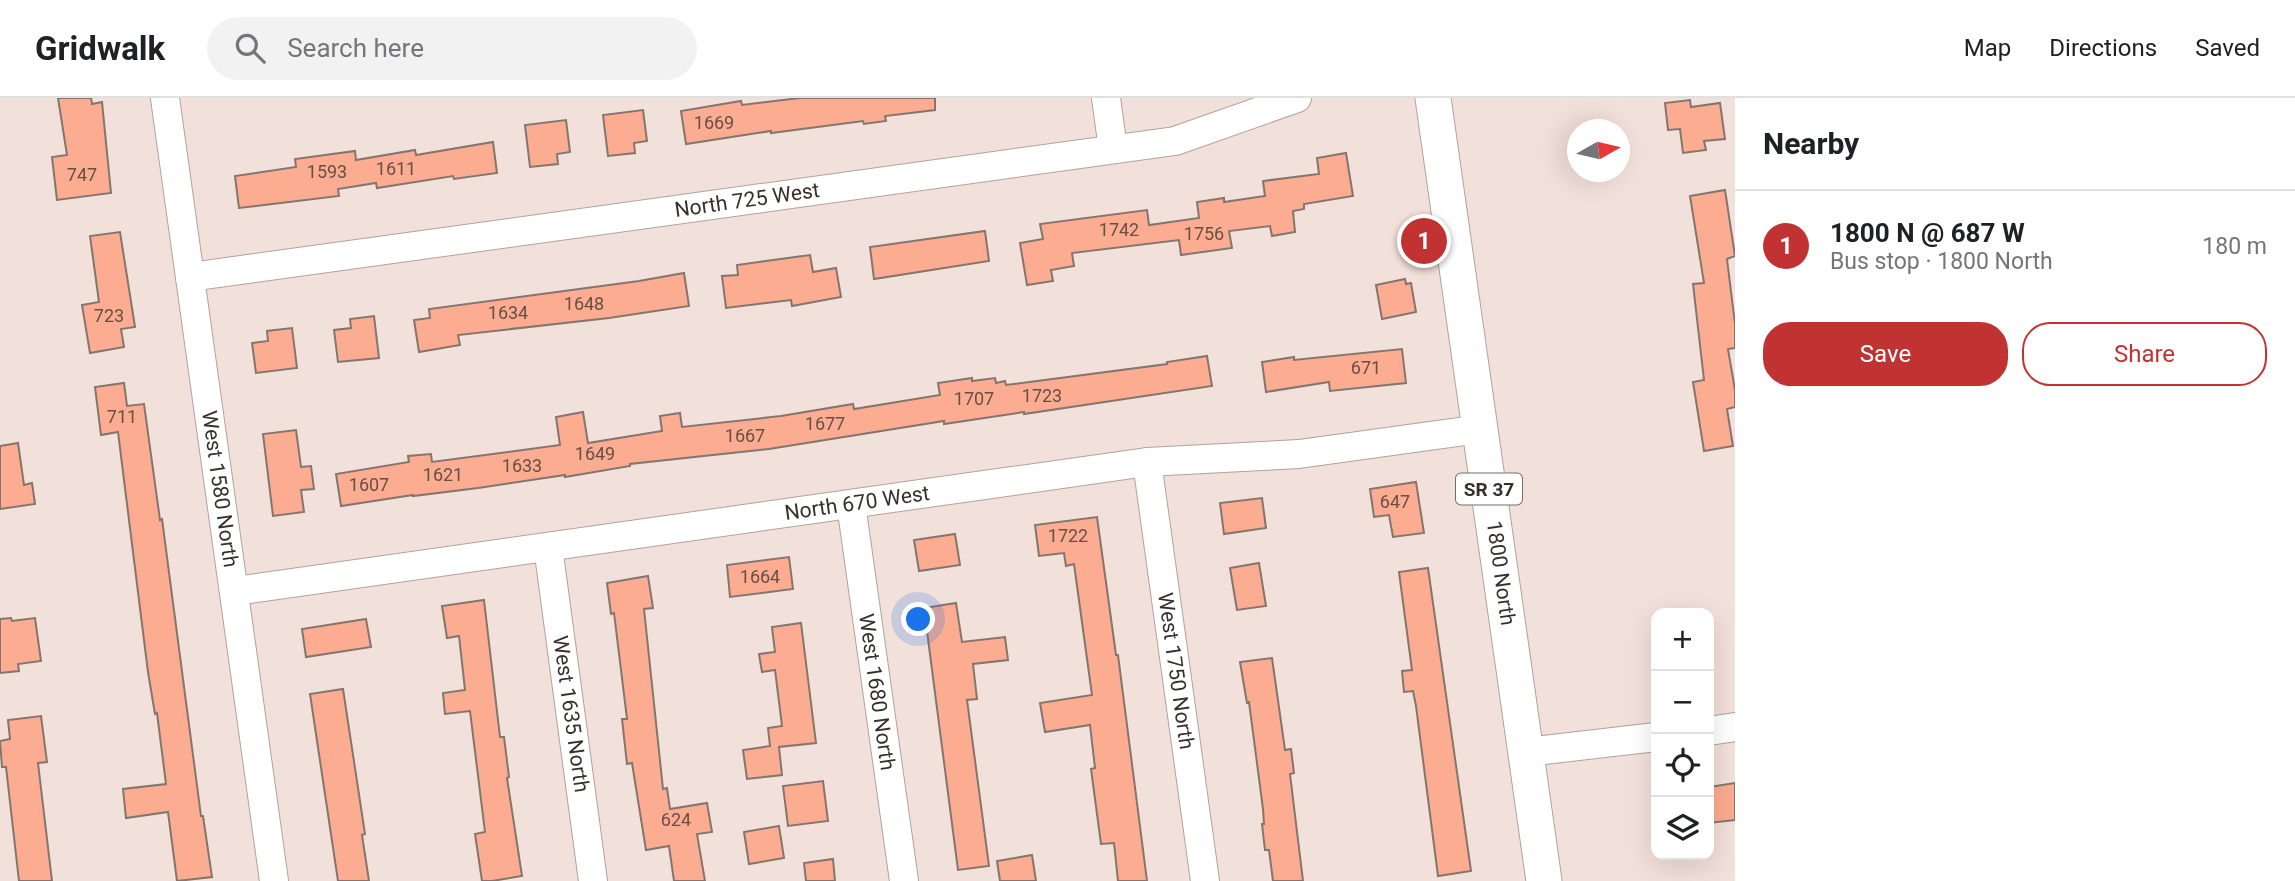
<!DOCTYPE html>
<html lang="en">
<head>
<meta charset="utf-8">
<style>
  body { margin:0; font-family:Roboto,sans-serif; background:#f2f2f2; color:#202124 }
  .controls { position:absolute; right:21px; bottom:21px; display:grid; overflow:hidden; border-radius:14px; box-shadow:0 7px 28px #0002 }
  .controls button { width:63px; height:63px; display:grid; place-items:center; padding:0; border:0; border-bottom:2px solid #e0e0e0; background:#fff; color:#202124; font:35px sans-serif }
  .compass { position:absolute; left:1567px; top:21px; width:63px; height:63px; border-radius:50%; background:#fff; box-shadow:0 7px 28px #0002; rotate:82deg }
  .you { position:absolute; left:919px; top:522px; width:24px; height:24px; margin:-18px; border:5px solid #fff; border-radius:50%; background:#1a73e8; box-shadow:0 0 0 10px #1a73e833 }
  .badge { display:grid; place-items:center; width:46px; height:46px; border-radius:50%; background:#c13333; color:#fff; font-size:23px; font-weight:700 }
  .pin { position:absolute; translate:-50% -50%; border:4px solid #fff; box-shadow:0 2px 7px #0006 }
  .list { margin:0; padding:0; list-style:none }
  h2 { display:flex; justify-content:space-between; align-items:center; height:91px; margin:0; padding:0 28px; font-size:30px }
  h2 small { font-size:23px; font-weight:400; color:#757577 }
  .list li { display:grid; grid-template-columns:46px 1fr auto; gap:21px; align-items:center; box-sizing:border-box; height:112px; padding:0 28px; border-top:2px solid #e0e0e0 }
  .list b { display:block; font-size:26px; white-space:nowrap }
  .list p { margin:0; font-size:23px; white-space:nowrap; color:#757577 }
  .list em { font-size:23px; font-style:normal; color:#757577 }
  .actions { display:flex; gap:14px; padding:21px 28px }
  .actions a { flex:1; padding:16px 0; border:2px solid #c13333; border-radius:28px; text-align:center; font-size:24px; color:#c13333 }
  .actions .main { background:#c13333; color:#fff }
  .icon { flex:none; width:38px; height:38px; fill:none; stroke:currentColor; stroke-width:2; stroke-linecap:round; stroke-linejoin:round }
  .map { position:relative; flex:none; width:1735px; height:783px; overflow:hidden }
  header { display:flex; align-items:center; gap:42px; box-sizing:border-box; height:98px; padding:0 35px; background:#fff; border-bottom:2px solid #e0e0e0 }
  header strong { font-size:33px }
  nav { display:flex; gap:38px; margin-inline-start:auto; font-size:24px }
  .search { width:490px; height:63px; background:#f2f2f2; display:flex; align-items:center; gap:18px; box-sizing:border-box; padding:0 24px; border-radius:38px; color:#757577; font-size:26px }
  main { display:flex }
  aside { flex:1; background:#fff }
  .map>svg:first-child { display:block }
  .building { fill:#fcac90; stroke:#857570; stroke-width:2 }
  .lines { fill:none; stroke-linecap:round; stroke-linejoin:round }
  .minor-casing { stroke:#b3a29c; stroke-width:30 }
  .major-casing { stroke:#b3a29c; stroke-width:37 }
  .minor { stroke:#fff; stroke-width:28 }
  .major { stroke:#fff; stroke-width:35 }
  .labels { text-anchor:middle; stroke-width:6; stroke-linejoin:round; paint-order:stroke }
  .number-label { font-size:18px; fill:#684f46 }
  .shield { fill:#fff; stroke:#726e6c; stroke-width:2 }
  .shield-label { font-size:19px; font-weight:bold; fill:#36302d }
  .street-label { font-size:21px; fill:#36302d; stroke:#fff }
</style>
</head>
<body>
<header>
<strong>Gridwalk</strong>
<div class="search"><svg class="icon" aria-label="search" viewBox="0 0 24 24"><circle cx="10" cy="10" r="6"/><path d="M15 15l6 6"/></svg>Search here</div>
<nav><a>Map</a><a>Directions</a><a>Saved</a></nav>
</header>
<main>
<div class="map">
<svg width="1735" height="783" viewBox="0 0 1735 783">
  <rect width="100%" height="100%" fill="#f2e0da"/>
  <g class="building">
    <path d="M 58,0 L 91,0 L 92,6 L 102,4 L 111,95 L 57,102 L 52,59 L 67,57 Z"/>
    <path d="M 800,0 L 935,0 L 935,12 L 885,18 L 886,23 L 864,26 L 863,23 L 771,35 L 771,33 L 686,46 L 681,13 L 741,3 L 742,7 Z"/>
    <path d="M 1690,2 L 1691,9 L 1720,5 L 1725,41 L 1704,43 L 1706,52 L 1683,55 L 1680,31 L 1668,32 L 1665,5 Z"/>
    <path d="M 643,12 L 647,43 L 634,45 L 635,55 L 608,58 L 603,17 Z"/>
    <path d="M 566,22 L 570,54 L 557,56 L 558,66 L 530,69 L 525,27 Z"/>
    <path d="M 493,44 L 497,75 L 454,81 L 453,78 L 377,90 L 376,85 L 338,91 L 339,98 L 239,110 L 235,78 L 296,69 L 295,61 L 355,53 L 356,62 L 415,52 L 416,57 Z"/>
    <path d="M 1346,55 L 1353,98 L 1304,106 L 1304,111 L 1293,113 L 1295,134 L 1272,138 L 1270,128 L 1229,133 L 1232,150 L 1181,157 L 1179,142 L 1072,155 L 1074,168 L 1051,172 L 1053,183 L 1027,187 L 1020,145 L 1043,141 L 1040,126 L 1147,112 L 1149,127 L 1199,120 L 1197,104 L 1224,100 L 1224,104 L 1265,98 L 1263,83 L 1319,76 L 1317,60 Z"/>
    <path d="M 1725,92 L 1735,158 L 1727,161 L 1735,226 L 1735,250 L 1728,251 L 1735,292 L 1735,309 L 1727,311 L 1733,348 L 1704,353 L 1693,284 L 1704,282 L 1693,186 L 1704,185 L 1690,98 Z"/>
    <path d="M 985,133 L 989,163 L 874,181 L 870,149 Z"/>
    <path d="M 120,134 L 135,229 L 121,231 L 124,249 L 90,255 L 82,207 L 99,204 L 90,138 Z"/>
    <path d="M 810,157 L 813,174 L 836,170 L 841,199 L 792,208 L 791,202 L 726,210 L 722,178 L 738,177 L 737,167 Z"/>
    <path d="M 684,175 L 689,208 L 609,220 L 458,237 L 460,247 L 419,254 L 414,222 L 430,220 L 429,211 L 639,183 Z"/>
    <path d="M 1405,181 L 1406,186 L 1411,185 L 1416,214 L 1382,221 L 1376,187 Z"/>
    <path d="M 374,218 L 379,260 L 338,264 L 334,232 L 351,230 L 350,221 Z"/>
    <path d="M 292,230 L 297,270 L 256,275 L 252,245 L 268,243 L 267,233 Z"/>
    <path d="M 1402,251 L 1406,285 L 1330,293 L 1329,284 L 1266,294 L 1262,264 L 1294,259 L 1294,262 Z"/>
    <path d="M 1207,258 L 1212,288 L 1024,316 L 1024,314 L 944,326 L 944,323 L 769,351 L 630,366 L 630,368 L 565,379 L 565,377 L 478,390 L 413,398 L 413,397 L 341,408 L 336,376 L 409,364 L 408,358 L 431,356 L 432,364 L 560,347 L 556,319 L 583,314 L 588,345 L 662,333 L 660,318 L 680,315 L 682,329 L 781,318 L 853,306 L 854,311 L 940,297 L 938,285 L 972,280 L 972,283 L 995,280 L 996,285 L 1005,283 L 1006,287 L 1167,266 L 1167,264 Z"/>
    <path d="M 124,285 L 127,308 L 144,306 L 160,422 L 162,421 L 201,718 L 203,718 L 212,779 L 177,783 L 168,714 L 126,720 L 123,691 L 166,686 L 157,615 L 155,616 L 148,574 L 118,334 L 101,337 L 95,289 Z"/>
    <path d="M 296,332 L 301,369 L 311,368 L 314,391 L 301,392 L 304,414 L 273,418 L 263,336 Z"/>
    <path d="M 18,345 L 24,387 L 32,385 L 35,406 L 0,411 L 0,348 Z"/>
    <path d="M 1416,384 L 1424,435 L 1393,439 L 1389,417 L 1374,419 L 1370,391 Z"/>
    <path d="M 1262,400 L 1266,430 L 1224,436 L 1220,405 Z"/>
    <path d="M 1097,419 L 1116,557 L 1118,557 L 1147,783 L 1118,783 L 1114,745 L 1101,746 L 1091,671 L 1095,670 L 1090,627 L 1045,634 L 1040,605 L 1092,597 L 1074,466 L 1066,468 L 1064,455 L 1039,458 L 1035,427 Z"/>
    <path d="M 955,436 L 960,467 L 919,473 L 914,442 Z"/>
    <path d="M 789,459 L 793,491 L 730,499 L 727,467 Z"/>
    <path d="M 1259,465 L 1266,508 L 1237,512 L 1230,470 Z"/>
    <path d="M 1428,470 L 1471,773 L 1438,778 L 1416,608 L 1413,593 L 1404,594 L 1402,573 L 1412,572 L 1399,474 Z"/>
    <path d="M 648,478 L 653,510 L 644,511 L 663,691 L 667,690 L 670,711 L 707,705 L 712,734 L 697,736 L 705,783 L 674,783 L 669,748 L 646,752 L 632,665 L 627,666 L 622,621 L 627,621 L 614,515 L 611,516 L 607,485 Z"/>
    <path d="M 484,502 L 500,639 L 504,639 L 509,679 L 507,680 L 522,778 L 492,783 L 482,783 L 475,736 L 485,734 L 470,613 L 445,616 L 443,595 L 465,592 L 459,538 L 447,540 L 442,508 Z"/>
    <path d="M 956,505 L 962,544 L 1005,539 L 1008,562 L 973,566 L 977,601 L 967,602 L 989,768 L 958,772 L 924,510 Z"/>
    <path d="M 11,520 L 12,523 L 35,520 L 41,563 L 18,566 L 19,573 L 0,575 L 0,521 Z"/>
    <path d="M 366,521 L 371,549 L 306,559 L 302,531 Z"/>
    <path d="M 801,525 L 816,645 L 779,649 L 782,677 L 747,681 L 743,652 L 770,648 L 768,630 L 782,628 L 775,572 L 762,574 L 759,556 L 775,554 L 772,529 Z"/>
    <path d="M 1272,560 L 1285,652 L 1291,651 L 1294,675 L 1290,676 L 1303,783 L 1273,783 L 1269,752 L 1265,752 L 1262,726 L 1264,726 L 1263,711 L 1249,604 L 1247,605 L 1240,564 Z"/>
    <path d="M 343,591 L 365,736 L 362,737 L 369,783 L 338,783 L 310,596 Z"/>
    <path d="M 41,618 L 47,664 L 38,665 L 52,783 L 19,783 L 6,669 L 2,669 L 0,643 L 10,641 L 8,622 Z"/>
    <path d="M 823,683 L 828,723 L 788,728 L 783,688 Z"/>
    <path d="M 1735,685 L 1735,722 L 1709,725 L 1709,689 Z"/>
    <path d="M 779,728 L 784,760 L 749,766 L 744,734 Z"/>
    <path d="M 1032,757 L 1036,783 L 1000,783 L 997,763 Z"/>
    <path d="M 833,761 L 835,783 L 806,783 L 804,765 Z"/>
  </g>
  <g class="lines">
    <defs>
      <g id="minor">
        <path d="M 165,0 L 274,783"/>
        <path d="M 1106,0 L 1113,51"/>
        <path d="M 190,179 L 1175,43 L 1297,0"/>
        <path d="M 1147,364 L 1205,783"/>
        <path d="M 851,406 L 904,783"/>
        <path d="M 548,449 L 593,783"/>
        <path d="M 235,493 L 1147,364 L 1299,356 L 1480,331"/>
        <path d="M 1709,633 L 1735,629"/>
        <path d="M 1527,654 L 1656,639"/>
      </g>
      <path id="major" d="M 1433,0 L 1544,783"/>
    </defs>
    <use href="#minor" class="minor-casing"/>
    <use href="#major" class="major-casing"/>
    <use href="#minor" class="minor"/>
    <use href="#major" class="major"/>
  </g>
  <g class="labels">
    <g class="number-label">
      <text x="714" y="31">1669</text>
      <text x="396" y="77">1611</text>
      <text x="327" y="80">1593</text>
      <text x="82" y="83">747</text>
      <text x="1119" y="138">1742</text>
      <text x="1204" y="142">1756</text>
      <text x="584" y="212">1648</text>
      <text x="508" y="221">1634</text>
      <text x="109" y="224">723</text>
      <text x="1366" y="276">671</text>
      <text x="1042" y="304">1723</text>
      <text x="974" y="307">1707</text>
      <text x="122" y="325">711</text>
      <text x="825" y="332">1677</text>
      <text x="745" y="344">1667</text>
      <text x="595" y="362">1649</text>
      <text x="522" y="374">1633</text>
      <text x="443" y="383">1621</text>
      <text x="369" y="393">1607</text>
      <text x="1395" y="410">647</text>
      <text x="1068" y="444">1722</text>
      <text x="760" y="485">1664</text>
      <text x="676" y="728">624</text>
    </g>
    <rect class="shield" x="1456" y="375.5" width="66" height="31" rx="5"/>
    <g class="shield-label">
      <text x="1489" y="398">SR 37</text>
    </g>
    <g class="street-label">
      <text transform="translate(747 102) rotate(-8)" y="7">North 725 West</text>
      <text transform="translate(220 391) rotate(82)" y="7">West 1580 North</text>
      <text transform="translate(857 405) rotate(-8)" y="7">North 670 West</text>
      <text transform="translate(1501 475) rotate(82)" y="7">1800 North</text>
      <text transform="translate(1176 573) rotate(82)" y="7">West 1750 North</text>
      <text transform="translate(877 594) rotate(82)" y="7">West 1680 North</text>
      <text transform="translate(571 616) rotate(82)" y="7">West 1635 North</text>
    </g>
  </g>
</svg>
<div class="controls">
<button>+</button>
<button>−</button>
<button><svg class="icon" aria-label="locate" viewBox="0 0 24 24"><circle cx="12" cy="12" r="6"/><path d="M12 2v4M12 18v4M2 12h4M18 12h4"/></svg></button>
<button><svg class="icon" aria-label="layers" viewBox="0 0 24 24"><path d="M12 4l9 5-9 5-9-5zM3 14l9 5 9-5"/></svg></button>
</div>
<svg class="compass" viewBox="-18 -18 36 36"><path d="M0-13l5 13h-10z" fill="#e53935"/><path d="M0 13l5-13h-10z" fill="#757577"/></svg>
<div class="you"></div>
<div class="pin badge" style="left:1424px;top:143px">1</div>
</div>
<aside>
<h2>Nearby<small></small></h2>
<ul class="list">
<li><span class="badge">1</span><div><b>1800 N @ 687 W</b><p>Bus stop · 1800 North</p></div><em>180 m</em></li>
</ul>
<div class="actions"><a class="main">Save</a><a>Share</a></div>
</aside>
</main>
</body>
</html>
